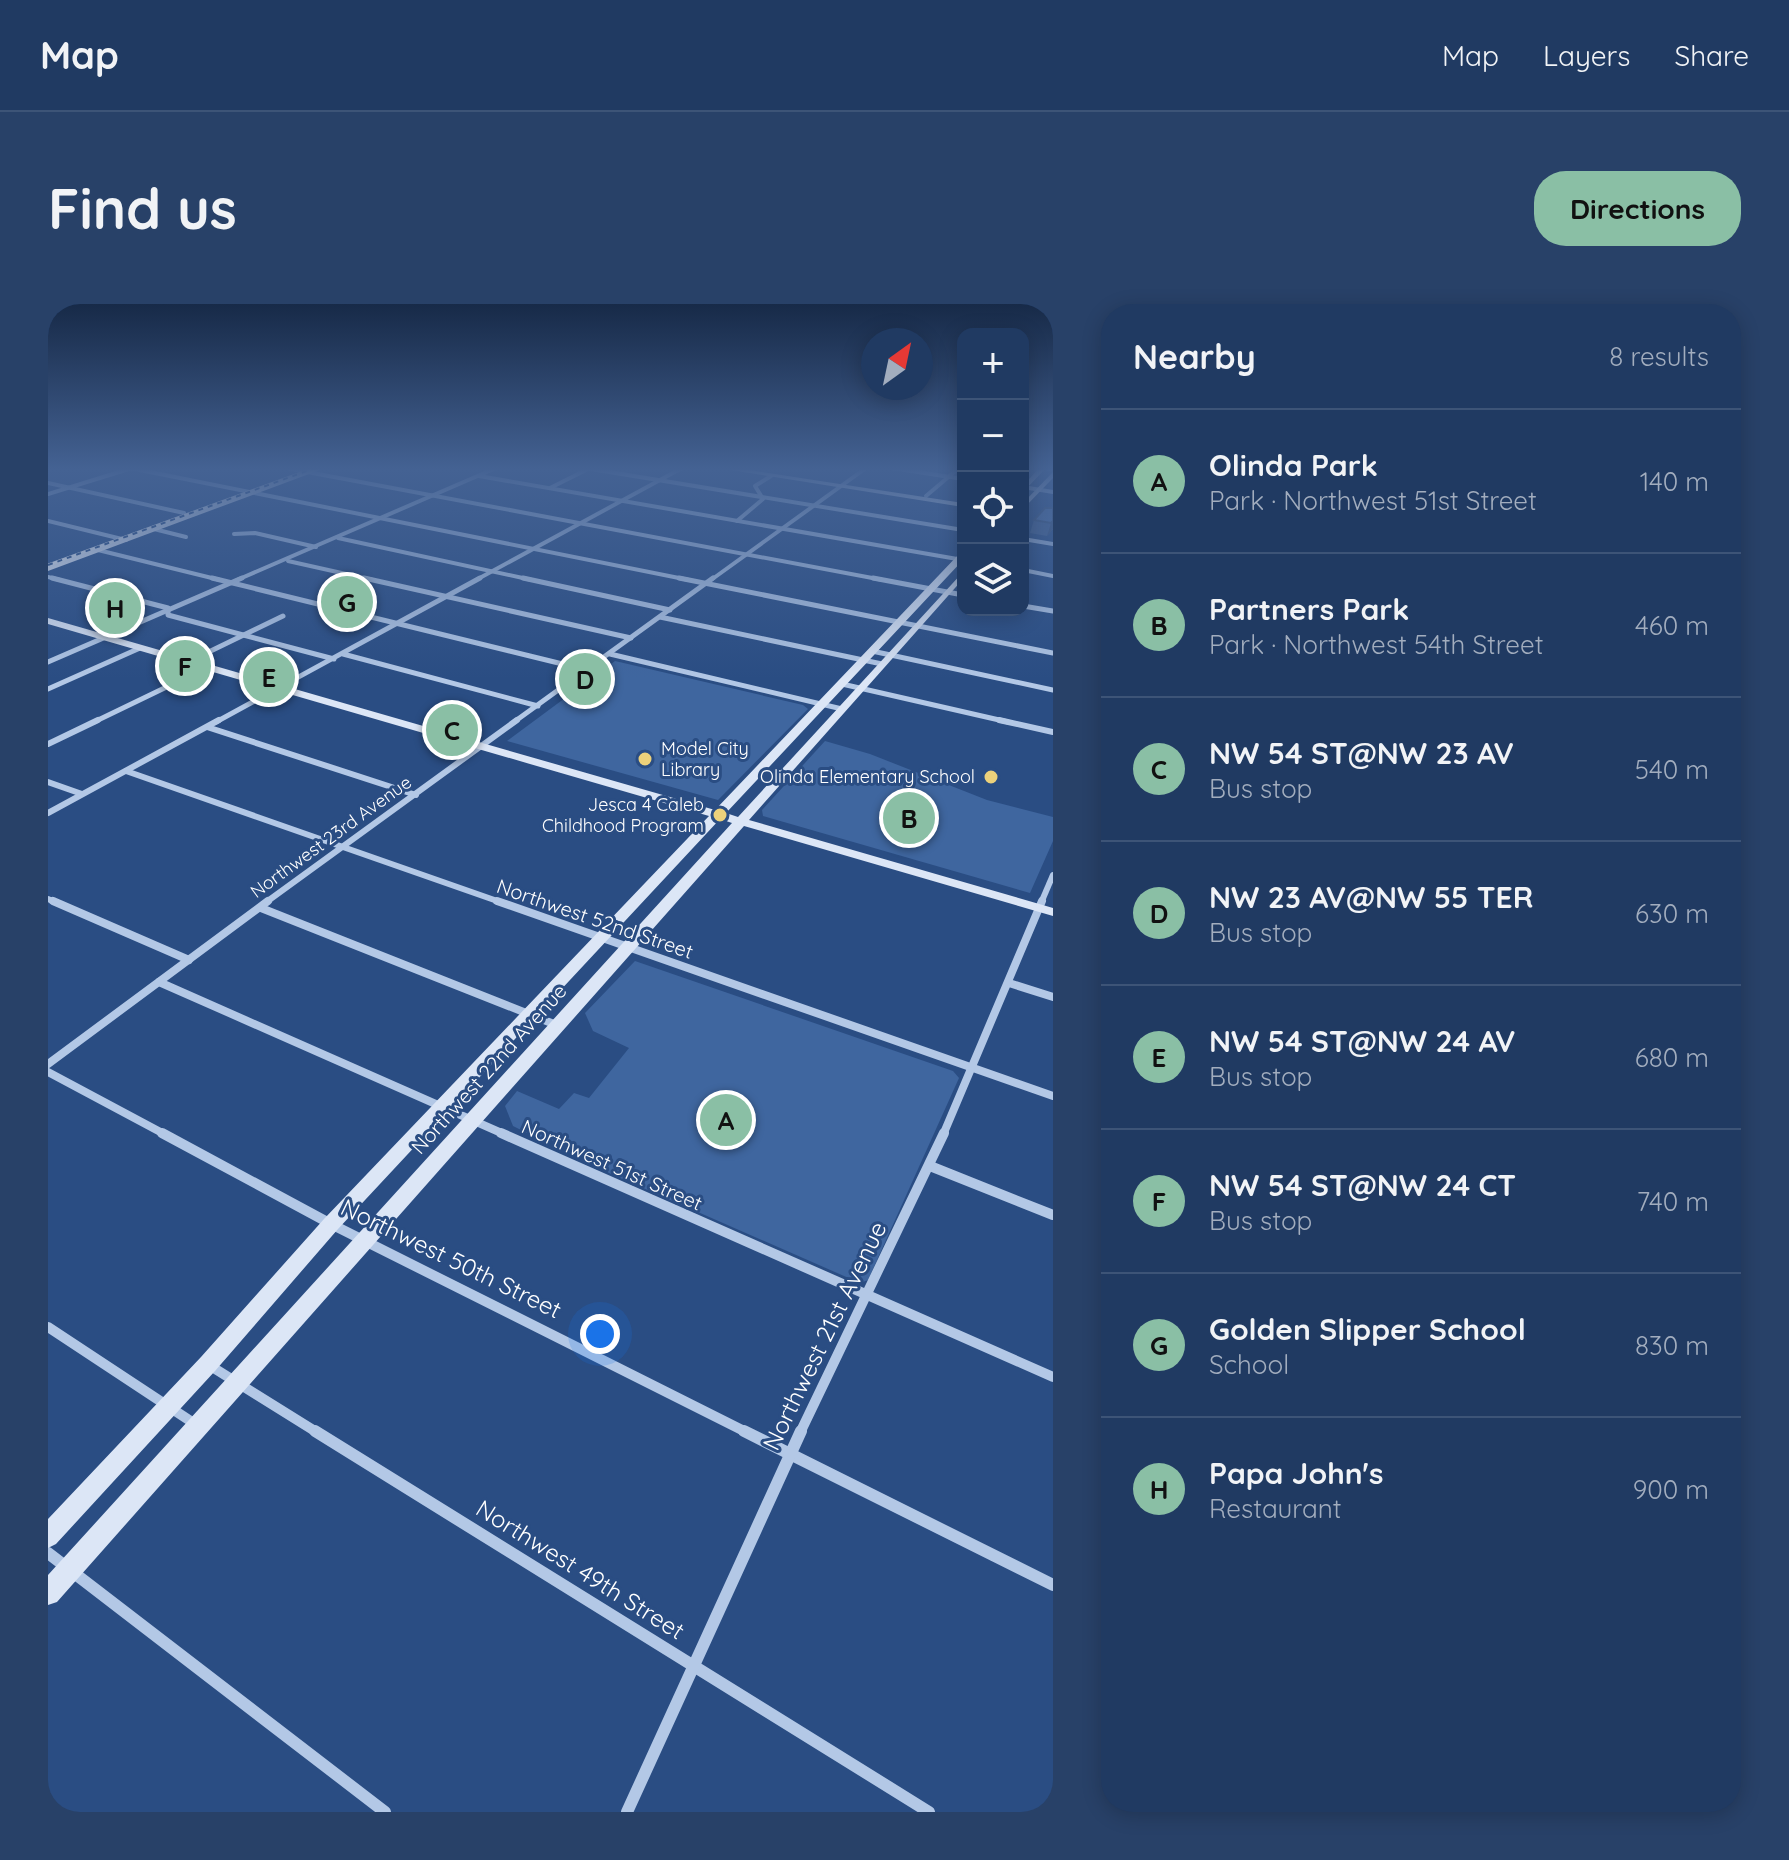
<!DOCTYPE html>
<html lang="en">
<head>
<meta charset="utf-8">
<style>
  body { margin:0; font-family:Quicksand,sans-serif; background:#284168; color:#f1f3f6 }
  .controls { position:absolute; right:24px; top:24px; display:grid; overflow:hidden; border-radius:16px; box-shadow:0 4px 20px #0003 }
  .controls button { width:72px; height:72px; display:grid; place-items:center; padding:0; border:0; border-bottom:2px solid #3d5477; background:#203a62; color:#f1f3f6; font:40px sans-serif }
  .compass { position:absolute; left:813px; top:24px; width:72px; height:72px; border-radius:50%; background:#203a62; box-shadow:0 4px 20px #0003; rotate:33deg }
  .you { position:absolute; left:552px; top:1030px; width:28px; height:28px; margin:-20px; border:6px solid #fff; border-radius:50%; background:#1a73e8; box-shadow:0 0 0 12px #1a73e833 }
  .badge { display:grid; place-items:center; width:52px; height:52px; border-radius:50%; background:#8abfa5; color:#111; font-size:26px; font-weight:700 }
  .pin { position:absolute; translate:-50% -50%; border:4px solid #fff; box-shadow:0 2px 8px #0006 }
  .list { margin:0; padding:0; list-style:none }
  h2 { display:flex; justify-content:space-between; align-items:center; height:104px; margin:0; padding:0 32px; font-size:34px }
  h2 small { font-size:26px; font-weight:400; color:#a2adbe }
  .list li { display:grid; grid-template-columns:52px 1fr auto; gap:24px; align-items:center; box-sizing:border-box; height:144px; padding:0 32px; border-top:2px solid #3d5477 }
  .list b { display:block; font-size:30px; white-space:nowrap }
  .list p { margin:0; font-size:26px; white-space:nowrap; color:#a2adbe }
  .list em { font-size:26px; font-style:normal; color:#a2adbe }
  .icon { flex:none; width:44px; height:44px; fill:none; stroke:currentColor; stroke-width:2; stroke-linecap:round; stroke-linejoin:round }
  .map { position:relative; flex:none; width:1005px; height:1508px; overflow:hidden; border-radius:32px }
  header { display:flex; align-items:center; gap:48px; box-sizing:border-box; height:112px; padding:0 40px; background:#203a62; border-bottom:2px solid #3d5477 }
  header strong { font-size:38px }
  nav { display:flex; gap:44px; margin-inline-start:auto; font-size:28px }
  .intro { display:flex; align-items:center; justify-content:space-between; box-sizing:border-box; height:192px; padding:0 48px }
  h1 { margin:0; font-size:56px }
  .button { padding:20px 36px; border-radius:32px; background:#8abfa5; color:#111; font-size:28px; font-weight:700 }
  main { display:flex; gap:48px; padding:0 48px }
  aside { flex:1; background:#203a62; border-radius:32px; box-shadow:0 4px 20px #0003 }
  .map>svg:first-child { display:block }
  .green { fill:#3f669f }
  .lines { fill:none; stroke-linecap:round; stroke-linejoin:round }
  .street-far5 { stroke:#b3c8e6; stroke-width:4 }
  .street-far4 { stroke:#b3c8e6; stroke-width:5 }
  .street-far3 { stroke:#b3c8e6; stroke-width:6 }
  .street-far2 { stroke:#b3c8e6; stroke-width:8 }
  .street-far1 { stroke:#b3c8e6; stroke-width:10 }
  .street { stroke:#b3c8e6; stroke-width:12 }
  .secondary { fill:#dce6f6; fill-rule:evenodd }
  .primary { fill:#f4f7fd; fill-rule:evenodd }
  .rail-casing { stroke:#fff; stroke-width:3 }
  .rail { stroke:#2a4d83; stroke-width:2; stroke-dasharray:5; stroke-linecap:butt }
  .wall { fill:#476593 }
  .shaded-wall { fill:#3a5378 }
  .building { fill:#5376ab; stroke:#3a5378; stroke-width:2 }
  .poi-dot { fill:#ecd17b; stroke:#2a4d83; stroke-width:3 }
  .labels { text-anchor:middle; stroke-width:6; stroke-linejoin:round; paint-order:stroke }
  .far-poi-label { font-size:18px; fill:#fff; stroke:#2a4d83; text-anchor:end }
  .far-street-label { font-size:18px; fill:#fff; stroke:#2a4d83 }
  .street-label { font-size:20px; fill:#fff; stroke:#2a4d83 }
  .near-street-label { font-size:24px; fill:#fff; stroke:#2a4d83 }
</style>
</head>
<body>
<header>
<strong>Map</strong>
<nav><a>Map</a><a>Layers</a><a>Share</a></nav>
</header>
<div class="intro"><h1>Find us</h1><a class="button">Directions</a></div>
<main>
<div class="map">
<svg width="1005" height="1508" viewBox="0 0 1005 1508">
  <rect width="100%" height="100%" fill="#2a4d83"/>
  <g class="green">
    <path d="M 567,357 L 755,401 L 760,405 L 670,496 L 459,437 Z"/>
    <path d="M 777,437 L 822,450 L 939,496 L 1005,513 L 1005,537 L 982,589 L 715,512 L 714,506 Z"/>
    <path d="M 587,657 L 905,767 L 911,774 L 820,976 L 812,979 L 561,869 L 514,839 L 481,830 L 465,822 L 457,802 L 469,787 L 511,805 L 526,789 L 541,794 L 581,744 L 545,727 L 537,709 Z"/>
  </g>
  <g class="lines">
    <g class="street-far5">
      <path d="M 82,164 L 641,276"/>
      <path d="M 238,164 L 835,276"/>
      <path d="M 537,164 L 915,226"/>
      <path d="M 844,164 L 915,175"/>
      <path d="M 998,164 L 1005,165"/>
      <path d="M 431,172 L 915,256"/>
      <path d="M 0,179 L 136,209"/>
      <path d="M 975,183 L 1005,188"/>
      <path d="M 502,184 L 540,165"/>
      <path d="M 0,190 L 84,164"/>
      <path d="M 878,192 L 911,164"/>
      <path d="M 0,217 L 78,236"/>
      <path d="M 689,217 L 715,195 L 707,182 L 723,172"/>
      <path d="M 106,225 L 138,233"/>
      <path d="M 186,230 L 207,229 L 268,243"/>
      <path d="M 290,234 L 484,276"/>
      <path d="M 975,235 L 1005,240"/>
      <path d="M 50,246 L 172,276"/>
      <path d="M 240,257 L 325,276"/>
      <path d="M 975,266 L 1005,272"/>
      <path d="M 0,273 L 12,276"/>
      <path d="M 189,276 L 448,164"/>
      <path d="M 428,276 L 634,164"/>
      <path d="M 663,276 L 818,164"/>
    </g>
    <g class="street-far4">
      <path d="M 4,274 L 120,304 L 120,311 L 286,355"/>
      <path d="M 164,274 L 539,366"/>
      <path d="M 316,274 L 583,334"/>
      <path d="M 475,274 L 622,306"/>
      <path d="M 631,274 L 1005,349"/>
      <path d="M 825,274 L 915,291"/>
      <path d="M 975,302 L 1005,307"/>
      <path d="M 612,313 L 834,360"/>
      <path d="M 824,347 L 1005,386"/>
      <path d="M 295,350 L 490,402"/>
      <path d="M 562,350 L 794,405"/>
      <path d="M 0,358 L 194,274"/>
      <path d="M 140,358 L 235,312"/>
      <path d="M 794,380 L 960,418"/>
      <path d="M 0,385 L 92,344"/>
      <path d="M 46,418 L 160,363"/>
      <path d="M 168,418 L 432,274"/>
      <path d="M 466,418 L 665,274"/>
    </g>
    <g class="street-far3">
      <path d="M 951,416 L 1005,428"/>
      <path d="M 159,423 L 368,491"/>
      <path d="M 0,440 L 50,416"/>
      <path d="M 78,467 L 455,599"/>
      <path d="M 0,478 L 34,490"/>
      <path d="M 0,509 L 171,416"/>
      <path d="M 0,595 L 9,599"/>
      <path d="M 217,599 L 469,416"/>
      <path d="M 993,599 L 1005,571"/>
    </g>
    <g class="street-far2">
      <path d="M 5,597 L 141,656"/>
      <path d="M 449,597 L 1005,792"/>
      <path d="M 213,604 L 511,722"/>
      <path d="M 111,678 L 458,831"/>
      <path d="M 961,679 L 1005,693"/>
      <path d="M 0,760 L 220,597"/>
      <path d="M 0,768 L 118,831"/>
      <path d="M 895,831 L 994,597"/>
    </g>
    <g class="street-far1">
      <path d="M 114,829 L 283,920 L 700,1129"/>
      <path d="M 453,829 L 1005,1073"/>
      <path d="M 882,862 L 1005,911"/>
      <path d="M 0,1023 L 147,1120"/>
      <path d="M 161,1061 L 270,1129"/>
      <path d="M 752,1129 L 896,829"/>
    </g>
    <g class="street">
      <path d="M 267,1127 L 881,1508"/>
      <path d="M 696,1127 L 1005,1281"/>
      <path d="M 0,1249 L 337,1508"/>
      <path d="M 579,1508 L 753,1127"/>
    </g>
    <g class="secondary">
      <path d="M 670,164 L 688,164 L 915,199 L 915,203 Z"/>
      <path d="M 991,164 L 998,164 L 975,188 L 975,182 Z"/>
      <path d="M 1005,168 L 1005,174 L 975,205 L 975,199 Z"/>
      <path d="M 912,249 L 915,249 L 915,256 L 678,509 L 690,513 L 915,268 L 915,275 L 701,516 L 1005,604 L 1005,612 L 696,522 L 9,1298 L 0,1301 L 0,1271 L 684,519 L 672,515 L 290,925 L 167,1067 L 8,1240 L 0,1244 L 0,1215 L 153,1053 L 276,915 L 661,512 L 0,320 L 0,314 L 667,506 Z"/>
    </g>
    <path class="primary" d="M 264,164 L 277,164 L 0,267 L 0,261 Z"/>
    <defs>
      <path id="rail" d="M 0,261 L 267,164"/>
    </defs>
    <use href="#rail" class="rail-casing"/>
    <use href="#rail" class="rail"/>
  </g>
  <path class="wall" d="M 1005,204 L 1005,225 L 999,232 L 982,229 L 986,216 Z"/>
  <path class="shaded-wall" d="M 1005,217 L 1005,225 L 999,232 L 1003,219 Z"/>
  <path class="building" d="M 997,204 L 1005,204 L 1005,217 L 1003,219 L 986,216 Z"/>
  <linearGradient id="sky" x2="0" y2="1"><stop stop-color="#172a48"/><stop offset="0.44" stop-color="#446293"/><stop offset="1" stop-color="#446293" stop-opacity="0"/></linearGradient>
  <rect width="1005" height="375" fill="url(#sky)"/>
  <g class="poi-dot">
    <circle cx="597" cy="455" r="8"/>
    <circle cx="943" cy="473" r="8"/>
    <circle cx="672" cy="511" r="8"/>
  </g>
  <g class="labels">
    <g class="far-poi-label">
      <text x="613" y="451" text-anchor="start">Model City<tspan x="613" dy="21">Library</tspan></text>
      <text x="927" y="479">Olinda Elementary School</text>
      <text x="656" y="507">Jesca 4 Caleb<tspan x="656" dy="21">Childhood Program</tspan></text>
    </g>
    <g class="far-street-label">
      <text transform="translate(283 533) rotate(-36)" y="6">Northwest 23rd Avenue</text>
    </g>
    <g class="street-label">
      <text transform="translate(547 615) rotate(19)" y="7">Northwest 52nd Street</text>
      <text transform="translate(441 765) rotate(-48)" y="7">Northwest 22nd Avenue</text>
      <text transform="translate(564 861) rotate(24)" y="7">Northwest 51st Street</text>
    </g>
    <g class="near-street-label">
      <text transform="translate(403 955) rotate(26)" y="8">Northwest 50th Street</text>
      <text transform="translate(777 1032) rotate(-64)" y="8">Northwest 21st Avenue</text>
      <text transform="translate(532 1266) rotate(32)" y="8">Northwest 49th Street</text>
    </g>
  </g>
</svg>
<div class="controls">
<button>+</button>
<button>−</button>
<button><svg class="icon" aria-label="locate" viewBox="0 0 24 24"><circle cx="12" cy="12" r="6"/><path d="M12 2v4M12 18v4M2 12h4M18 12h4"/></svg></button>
<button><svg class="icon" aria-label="layers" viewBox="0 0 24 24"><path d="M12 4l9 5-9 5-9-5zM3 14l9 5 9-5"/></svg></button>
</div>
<svg class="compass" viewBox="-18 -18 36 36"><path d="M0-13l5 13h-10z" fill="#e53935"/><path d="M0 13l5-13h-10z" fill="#a2adbe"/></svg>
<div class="you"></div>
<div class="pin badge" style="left:678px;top:816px">A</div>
<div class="pin badge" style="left:861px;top:514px">B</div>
<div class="pin badge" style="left:404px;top:426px">C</div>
<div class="pin badge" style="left:537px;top:375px">D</div>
<div class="pin badge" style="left:221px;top:373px">E</div>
<div class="pin badge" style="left:137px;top:362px">F</div>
<div class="pin badge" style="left:299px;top:298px">G</div>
<div class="pin badge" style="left:67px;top:304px">H</div>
</div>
<aside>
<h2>Nearby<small>8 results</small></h2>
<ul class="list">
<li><span class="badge">A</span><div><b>Olinda Park</b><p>Park · Northwest 51st Street</p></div><em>140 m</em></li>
<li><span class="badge">B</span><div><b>Partners Park</b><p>Park · Northwest 54th Street</p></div><em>460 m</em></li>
<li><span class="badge">C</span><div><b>NW 54 ST@NW 23 AV</b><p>Bus stop</p></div><em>540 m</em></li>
<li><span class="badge">D</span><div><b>NW 23 AV@NW 55 TER</b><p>Bus stop</p></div><em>630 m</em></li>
<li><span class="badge">E</span><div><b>NW 54 ST@NW 24 AV</b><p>Bus stop</p></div><em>680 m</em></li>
<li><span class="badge">F</span><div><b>NW 54 ST@NW 24 CT</b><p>Bus stop</p></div><em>740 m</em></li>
<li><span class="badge">G</span><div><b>Golden Slipper School</b><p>School</p></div><em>830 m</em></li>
<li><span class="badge">H</span><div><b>Papa John's</b><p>Restaurant</p></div><em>900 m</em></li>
</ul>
</aside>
</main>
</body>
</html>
